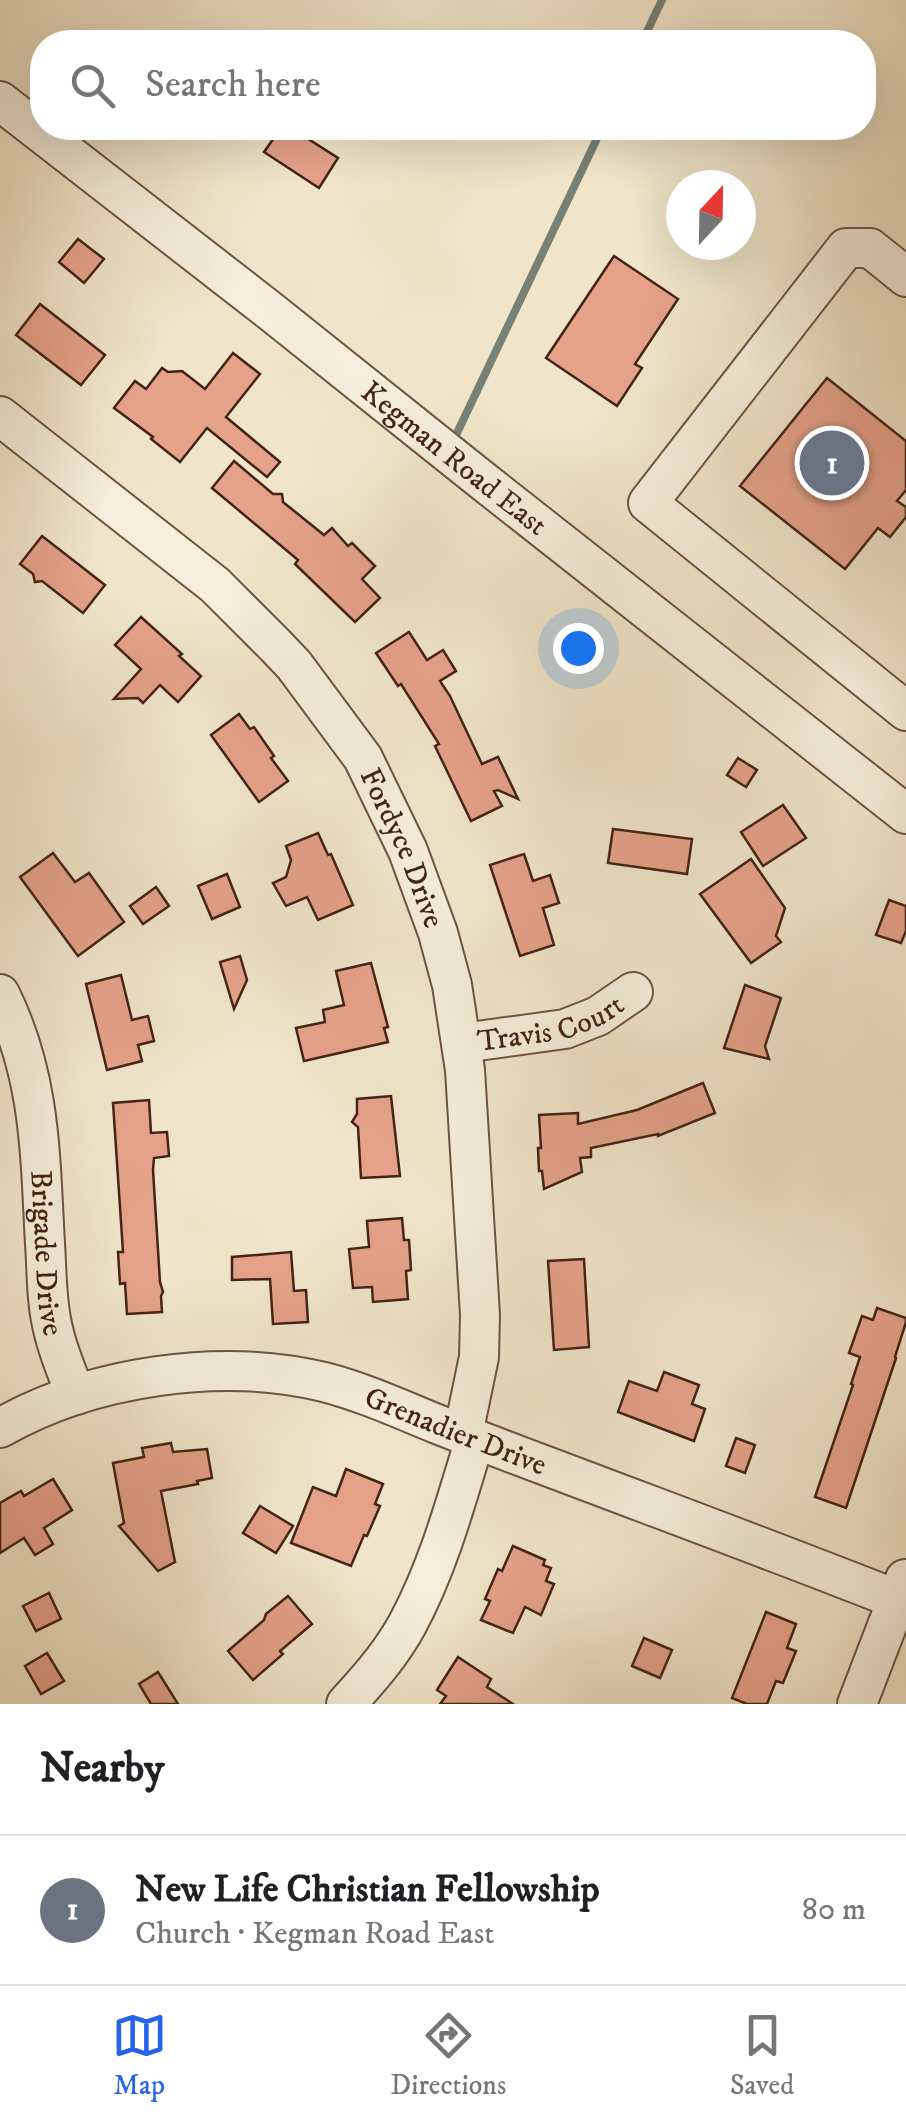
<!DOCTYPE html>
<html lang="en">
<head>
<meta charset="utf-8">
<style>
  body { margin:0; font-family:"IM FELL DW Pica",serif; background:#f6f6f6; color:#202124 }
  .compass { position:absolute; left:666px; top:170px; width:90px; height:90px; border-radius:50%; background:#fff; box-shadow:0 10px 40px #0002; rotate:22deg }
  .you { position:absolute; left:578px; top:648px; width:35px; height:35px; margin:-25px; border:8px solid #fff; border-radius:50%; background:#1a73e8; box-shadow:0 0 0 15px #1a73e833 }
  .badge { display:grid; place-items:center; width:65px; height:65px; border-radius:50%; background:#2563eb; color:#fff; font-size:32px; font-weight:700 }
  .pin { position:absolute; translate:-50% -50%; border:5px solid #fff; box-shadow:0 2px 10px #0006 }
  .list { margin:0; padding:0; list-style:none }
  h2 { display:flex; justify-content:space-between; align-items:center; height:130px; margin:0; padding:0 40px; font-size:42px }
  h2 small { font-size:32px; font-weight:400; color:#757577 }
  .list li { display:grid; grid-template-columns:65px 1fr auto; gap:30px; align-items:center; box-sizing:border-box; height:150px; padding:0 40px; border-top:2px solid #e0e0e0 }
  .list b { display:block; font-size:38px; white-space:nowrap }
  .list p { margin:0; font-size:32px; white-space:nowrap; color:#757577 }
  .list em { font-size:32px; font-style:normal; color:#757577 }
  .icon { flex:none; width:55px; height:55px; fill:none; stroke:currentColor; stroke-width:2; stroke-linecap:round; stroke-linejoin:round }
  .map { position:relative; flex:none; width:906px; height:1704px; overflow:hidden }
  .search { position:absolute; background:#fff; box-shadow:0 10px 40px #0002; left:30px; right:30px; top:30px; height:110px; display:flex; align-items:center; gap:25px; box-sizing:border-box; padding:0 35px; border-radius:40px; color:#757577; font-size:38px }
  .sheet { height:280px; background:#fff }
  nav { display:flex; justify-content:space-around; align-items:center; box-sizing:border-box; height:140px; border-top:2px solid #e0e0e0; background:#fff; font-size:28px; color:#757577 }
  nav a { display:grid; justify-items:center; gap:5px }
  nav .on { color:#2563eb }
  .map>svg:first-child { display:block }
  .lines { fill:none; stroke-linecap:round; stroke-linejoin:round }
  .stream { stroke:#778175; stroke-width:8 }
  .building { fill:#e5a289; stroke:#432315; stroke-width:2.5 }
  .minor-casing { stroke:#6e5442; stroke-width:42 }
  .minor { stroke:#f5eedb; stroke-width:38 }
  .labels { text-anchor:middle; stroke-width:10; stroke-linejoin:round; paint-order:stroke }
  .street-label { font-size:30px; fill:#432315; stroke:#f5eedb }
</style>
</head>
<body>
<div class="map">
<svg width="906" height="1704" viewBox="0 0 906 1704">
  <rect width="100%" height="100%" fill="#f0e5c8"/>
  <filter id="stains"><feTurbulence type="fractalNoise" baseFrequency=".002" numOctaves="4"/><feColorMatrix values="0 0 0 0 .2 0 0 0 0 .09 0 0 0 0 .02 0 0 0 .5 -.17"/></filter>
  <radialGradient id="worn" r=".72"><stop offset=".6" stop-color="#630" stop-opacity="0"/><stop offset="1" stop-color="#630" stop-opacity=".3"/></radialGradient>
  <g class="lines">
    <g class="stream">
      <path d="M 642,42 L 662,0"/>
      <path d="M 457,433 L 602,128"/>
    </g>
  </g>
  <g class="building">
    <path d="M 281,128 L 291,128 L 338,158 L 319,188 L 264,152 Z"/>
    <path d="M 78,239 L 104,259 L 84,283 L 59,262 Z"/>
    <path d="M 614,256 L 678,299 L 635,364 L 642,368 L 617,406 L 546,358 Z"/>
    <path d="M 40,304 L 105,355 L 81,385 L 16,335 Z"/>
    <path d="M 233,353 L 260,374 L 226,417 L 280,462 L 267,477 L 207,428 L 180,462 L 151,439 L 153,437 L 114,408 L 135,381 L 146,389 L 162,368 L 168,372 L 182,371 L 205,389 Z"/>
    <path d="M 827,378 L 906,441 L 906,490 L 897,501 L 906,507 L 906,517 L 890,537 L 878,528 L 845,569 L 740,486 Z"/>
    <path d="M 234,461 L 273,494 L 282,494 L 283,502 L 324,535 L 332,528 L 348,546 L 352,543 L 375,566 L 362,579 L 380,598 L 355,622 L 295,564 L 298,560 L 212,488 Z"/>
    <path d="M 42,536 L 105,585 L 83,613 L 42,581 L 35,582 L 33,574 L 20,564 Z"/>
    <path d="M 141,617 L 182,654 L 179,656 L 201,676 L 178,702 L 160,685 L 143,703 L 138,698 L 114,699 L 141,669 L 115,645 Z"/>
    <path d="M 409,632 L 427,660 L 443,650 L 456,671 L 440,681 L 450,696 L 482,764 L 498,757 L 518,799 L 498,790 L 494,791 L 502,806 L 471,821 L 435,746 L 439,744 L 401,684 L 398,686 L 376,653 Z"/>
    <path d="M 239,714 L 250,729 L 254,727 L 274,756 L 271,758 L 288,781 L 259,802 L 211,735 Z"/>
    <path d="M 738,758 L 757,770 L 746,787 L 727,775 Z"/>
    <path d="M 783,805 L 806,838 L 763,866 L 741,832 Z"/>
    <path d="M 613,829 L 692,839 L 687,874 L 608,863 Z"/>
    <path d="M 318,833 L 328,855 L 331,854 L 353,905 L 318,920 L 307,897 L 286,906 L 273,883 L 286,877 L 291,860 L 286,846 Z"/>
    <path d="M 53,853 L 75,882 L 89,873 L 124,922 L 78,956 L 20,877 Z"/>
    <path d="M 524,854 L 533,881 L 550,875 L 559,903 L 543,908 L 554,945 L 520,956 L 490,865 Z"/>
    <path d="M 751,859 L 785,908 L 776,936 L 781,942 L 751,963 L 700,894 Z"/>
    <path d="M 227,874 L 240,907 L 212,919 L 198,886 Z"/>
    <path d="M 156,887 L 169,906 L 143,924 L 130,906 Z"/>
    <path d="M 889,900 L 906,906 L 906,931 L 901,943 L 876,935 Z"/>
    <path d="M 240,956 L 247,980 L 234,1009 L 220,962 Z"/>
    <path d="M 371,963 L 388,1027 L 384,1028 L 388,1042 L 304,1061 L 296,1028 L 325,1022 L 323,1010 L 344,1005 L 336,971 Z"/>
    <path d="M 121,975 L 132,1020 L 148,1016 L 154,1041 L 138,1045 L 142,1061 L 107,1070 L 86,984 Z"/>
    <path d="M 745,985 L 781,998 L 765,1046 L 769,1059 L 724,1048 Z"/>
    <path d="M 703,1083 L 715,1113 L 658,1136 L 658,1134 L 591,1148 L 591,1157 L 580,1158 L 582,1172 L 544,1189 L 542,1171 L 539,1171 L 538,1148 L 541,1148 L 539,1115 L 578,1113 L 578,1124 L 637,1110 Z"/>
    <path d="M 391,1096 L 400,1176 L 361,1178 L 358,1127 L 352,1122 L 357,1114 L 357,1099 Z"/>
    <path d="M 149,1100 L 151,1133 L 167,1132 L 169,1156 L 154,1158 L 153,1170 L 160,1282 L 163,1292 L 161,1296 L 162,1312 L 127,1314 L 125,1283 L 120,1284 L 118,1252 L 123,1252 L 113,1103 Z"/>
    <path d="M 402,1218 L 404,1240 L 409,1240 L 411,1270 L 406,1271 L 408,1299 L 373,1302 L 372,1287 L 353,1288 L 349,1249 L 369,1247 L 367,1221 Z"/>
    <path d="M 291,1252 L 294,1291 L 306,1290 L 308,1322 L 273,1324 L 270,1279 L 232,1280 L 232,1257 Z"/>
    <path d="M 584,1259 L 589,1347 L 554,1350 L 548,1261 Z"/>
    <path d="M 877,1308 L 906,1318 L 906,1322 L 895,1357 L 896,1358 L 846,1508 L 815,1497 L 853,1385 L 851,1384 L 860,1357 L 849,1353 L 862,1316 L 873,1320 Z"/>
    <path d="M 664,1372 L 699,1385 L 692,1404 L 705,1409 L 694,1441 L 618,1412 L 629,1381 L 657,1391 Z"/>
    <path d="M 736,1438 L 755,1445 L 745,1473 L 726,1466 Z"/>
    <path d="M 171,1443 L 173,1452 L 207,1449 L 212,1478 L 197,1481 L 198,1484 L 161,1491 L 175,1562 L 158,1571 L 119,1526 L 124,1523 L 113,1463 L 144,1457 L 142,1448 Z"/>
    <path d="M 346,1469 L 383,1484 L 375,1504 L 380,1506 L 367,1536 L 364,1535 L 351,1566 L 291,1543 L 313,1487 L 336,1496 Z"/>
    <path d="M 53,1479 L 72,1510 L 44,1528 L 53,1544 L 35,1555 L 24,1538 L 0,1553 L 0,1503 L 21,1491 L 24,1496 Z"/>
    <path d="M 260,1506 L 293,1526 L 276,1553 L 243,1533 Z"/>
    <path d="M 513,1546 L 545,1560 L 543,1565 L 551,1568 L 546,1581 L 554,1584 L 541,1615 L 525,1607 L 513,1633 L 481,1620 L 490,1601 L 485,1599 L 498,1569 L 502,1571 Z"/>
    <path d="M 49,1593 L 61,1619 L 36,1631 L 23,1606 Z"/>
    <path d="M 288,1596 L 312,1624 L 280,1651 L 283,1654 L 253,1680 L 228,1651 L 264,1620 L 266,1614 Z"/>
    <path d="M 766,1612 L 796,1624 L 787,1648 L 796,1651 L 783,1683 L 776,1681 L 767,1704 L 747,1704 L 732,1698 Z"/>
    <path d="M 644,1638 L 672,1650 L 660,1678 L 632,1666 Z"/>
    <path d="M 47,1653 L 64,1681 L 41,1694 L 25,1666 Z"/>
    <path d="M 458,1657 L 491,1679 L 487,1687 L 513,1704 L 440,1704 L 446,1696 L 437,1690 Z"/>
    <path d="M 158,1672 L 178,1704 L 151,1704 L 139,1684 Z"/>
  </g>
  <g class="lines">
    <defs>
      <g id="minor">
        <path id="s1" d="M 0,101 L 269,310 L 483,481 L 906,814"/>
        <path d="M 906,277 L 870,248 L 846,248 L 648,503 L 906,711"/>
        <path id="s2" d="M 0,416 L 215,585 L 275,645 L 294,665 L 363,758 L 408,851 L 438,933 L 452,985 L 465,1070 L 480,1315 L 479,1357 L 463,1434"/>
        <path id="s3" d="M 0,994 C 41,1077 40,1154 45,1244 C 47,1272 46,1301 53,1329 C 58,1352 67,1373 76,1395"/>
        <path id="s4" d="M 463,1043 L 565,1029 L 598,1016 L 633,992"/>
        <path id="s5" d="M 0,1428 C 91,1376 221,1357 324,1382 C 363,1392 400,1409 437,1424 C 480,1441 522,1457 565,1473 C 676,1515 787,1556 898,1600"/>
        <path d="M 346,1704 C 369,1679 392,1653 408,1623 C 439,1565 456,1501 475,1439"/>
        <path d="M 857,1704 L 905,1579"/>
      </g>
    </defs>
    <use href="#minor" class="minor-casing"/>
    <use href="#minor" class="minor"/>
  </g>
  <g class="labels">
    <g class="street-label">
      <text dy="10" stroke="none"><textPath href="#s1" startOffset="578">Kegman Road East</textPath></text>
      <text dy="10" stroke="none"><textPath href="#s2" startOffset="600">Fordyce Drive</textPath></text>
      <text dy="10" stroke="none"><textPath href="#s4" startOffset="90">Travis Court</textPath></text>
      <text dy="10" stroke="none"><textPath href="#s3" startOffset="265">Brigade Drive</textPath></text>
      <text dy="10" stroke="none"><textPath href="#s5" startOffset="475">Grenadier Drive</textPath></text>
    </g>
  </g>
  <rect width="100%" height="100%" filter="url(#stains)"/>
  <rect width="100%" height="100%" fill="url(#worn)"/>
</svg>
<svg class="compass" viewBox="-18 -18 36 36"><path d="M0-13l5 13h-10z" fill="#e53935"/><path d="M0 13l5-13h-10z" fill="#757577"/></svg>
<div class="you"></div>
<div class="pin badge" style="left:832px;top:463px;background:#6b7280">1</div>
<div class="search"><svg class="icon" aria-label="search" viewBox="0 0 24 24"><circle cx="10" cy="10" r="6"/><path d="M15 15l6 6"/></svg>Search here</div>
</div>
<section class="sheet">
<h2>Nearby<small></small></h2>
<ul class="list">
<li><span class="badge" style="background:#6b7280">1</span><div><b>New Life Christian Fellowship</b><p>Church · Kegman Road East</p></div><em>80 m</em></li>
</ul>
</section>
<nav>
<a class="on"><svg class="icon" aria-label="map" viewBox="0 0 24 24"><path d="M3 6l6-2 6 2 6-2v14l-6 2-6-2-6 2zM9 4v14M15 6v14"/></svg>Map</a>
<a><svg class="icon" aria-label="directions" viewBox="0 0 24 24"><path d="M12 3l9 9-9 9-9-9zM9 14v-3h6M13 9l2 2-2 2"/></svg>Directions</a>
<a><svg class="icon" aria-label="saved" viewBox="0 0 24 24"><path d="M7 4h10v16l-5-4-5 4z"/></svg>Saved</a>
</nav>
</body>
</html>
